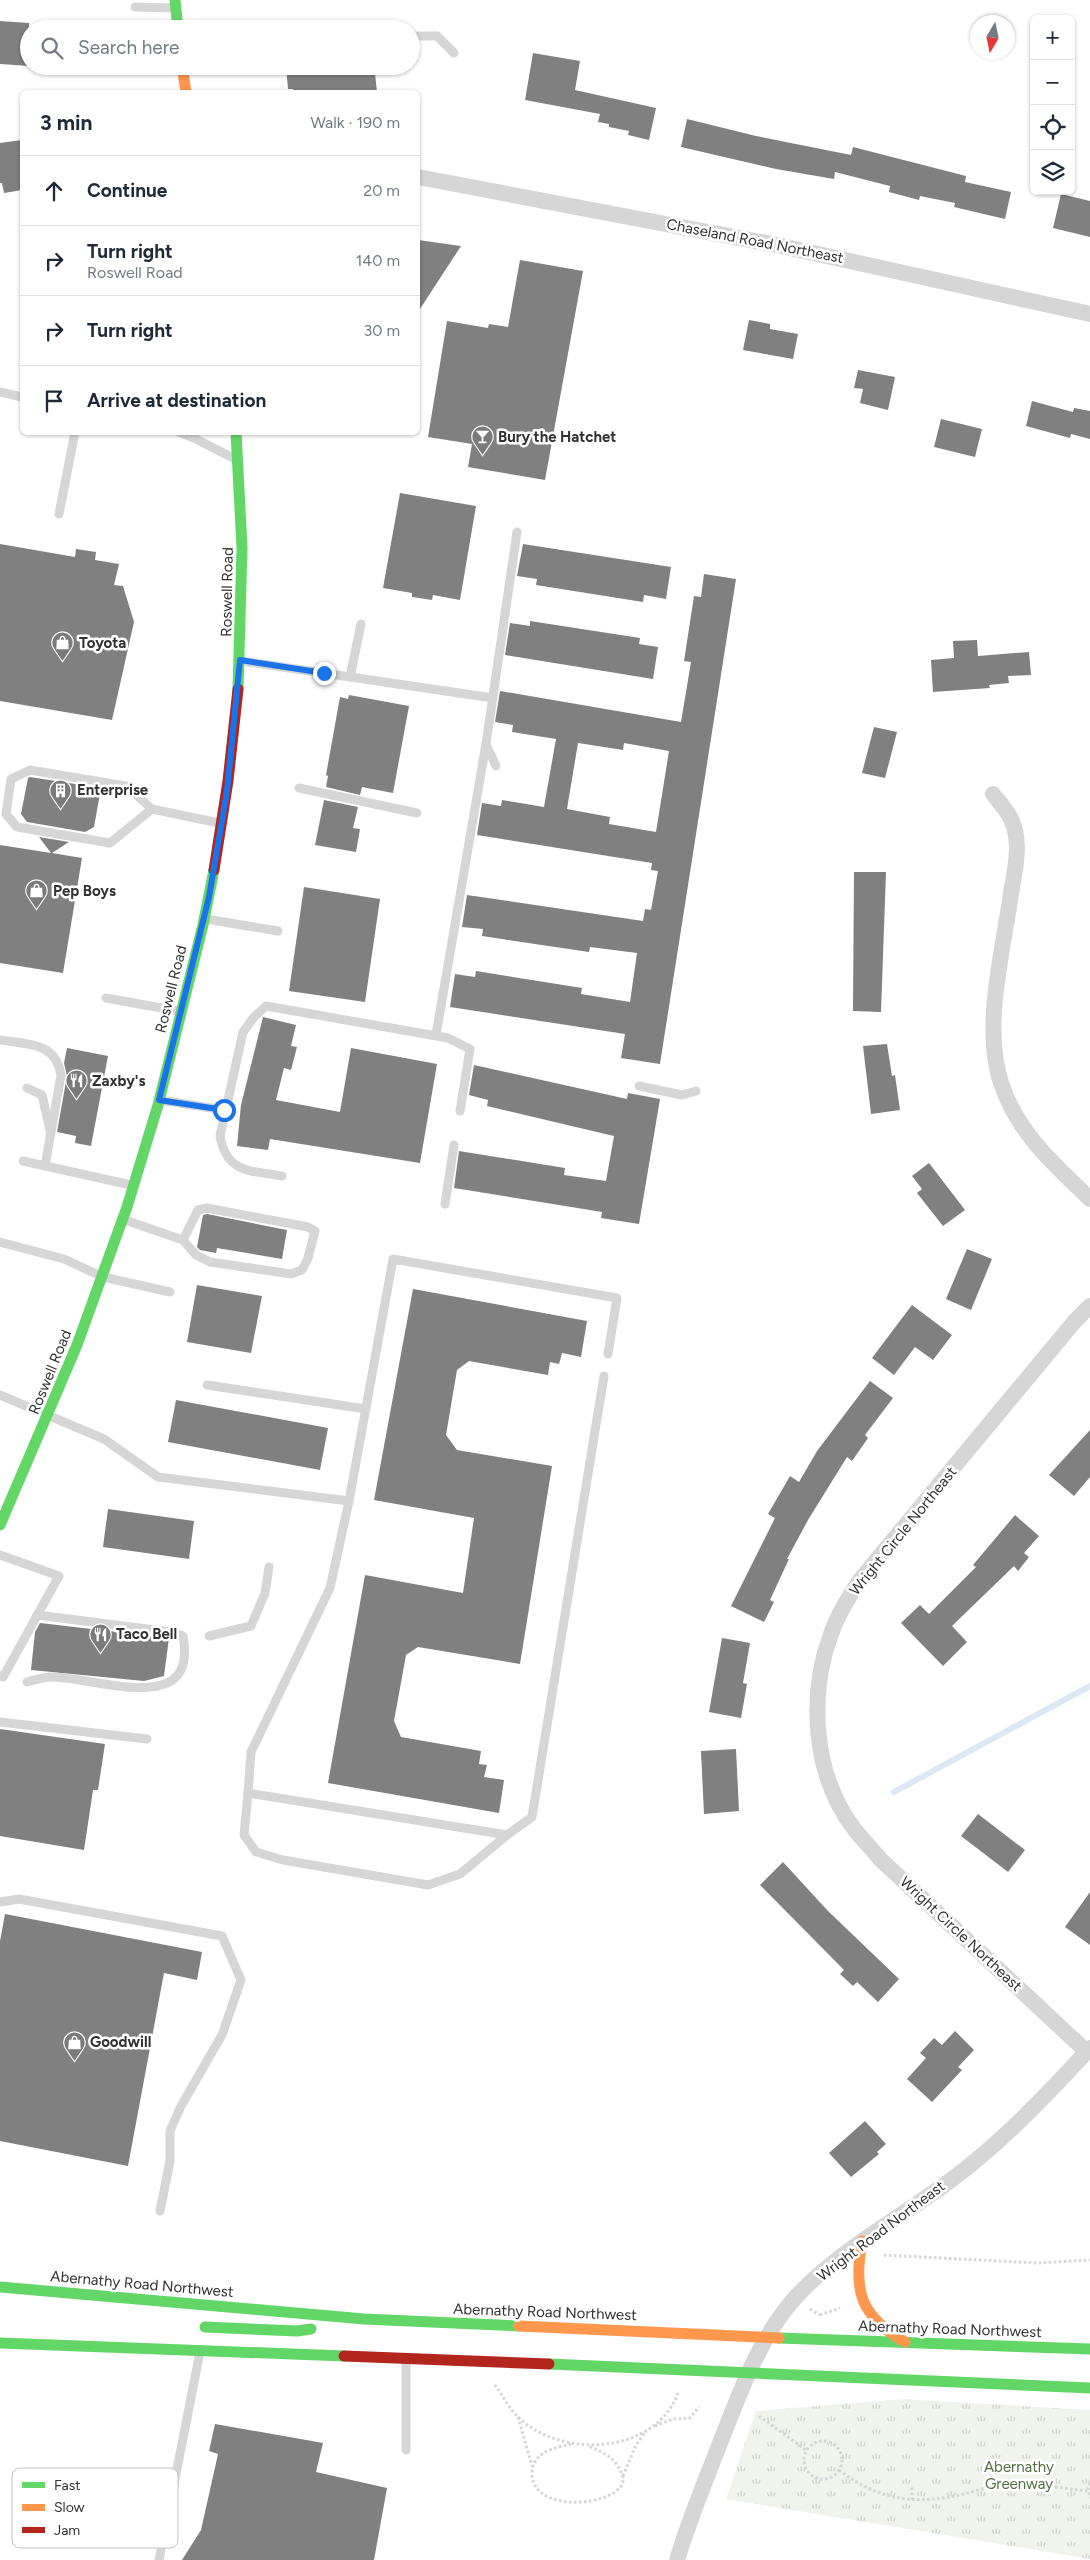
<!DOCTYPE html>
<html lang="en">
<head>
<meta charset="utf-8">
<style>
  body { margin:0; font-family:Figtree,sans-serif; background:#f2f2f3; color:#1f2937 }
  .controls { position:absolute; right:15px; top:15px; display:grid; overflow:hidden; border-radius:8px; box-shadow:0 1px 4px #0004 }
  .controls button { width:45px; height:45px; display:grid; place-items:center; padding:0; border:0; border-bottom:1px solid #e0e1e3; background:#fff; color:#1f2937; font:25px sans-serif }
  .compass { position:absolute; left:970px; top:15px; width:45px; height:45px; border-radius:50%; background:#fff; box-shadow:0 1px 4px #0004; rotate:190deg }
  .stop { position:absolute; width:15px; height:15px; margin:-11px; border:4px solid #1a73e8; border-radius:50%; background:#fff }
  .stop.end { background:#1a73e8; border-color:#fff; box-shadow:0 1px 5px #0008 }
  .list { margin:0; padding:0; list-style:none }
  h2 { display:flex; justify-content:space-between; align-items:center; height:65px; margin:0; padding:0 20px; font-size:21px }
  h2 small { font-size:16px; font-weight:400; color:#747a83 }
  .list li { display:grid; grid-template-columns:32px 1fr auto; gap:15px; align-items:center; box-sizing:border-box; height:70px; padding:0 20px; border-top:1px solid #e0e1e3 }
  .list b { display:block; font-size:19px; white-space:nowrap }
  .list p { margin:0; font-size:16px; white-space:nowrap; color:#747a83 }
  .list em { font-size:16px; font-style:normal; color:#747a83 }
  .icon { flex:none; width:28px; height:28px; fill:none; stroke:currentColor; stroke-width:2; stroke-linecap:round; stroke-linejoin:round }
  .map { position:relative; flex:none; width:1090px; height:2560px; overflow:hidden }
  .search { position:absolute; background:#fff; box-shadow:0 1px 4px #0004; left:20px; top:20px; width:400px; height:55px; display:flex; align-items:center; gap:12px; box-sizing:border-box; padding:0 18px; border-radius:28px; color:#747a83; font-size:19px }
  .panel { position:absolute; background:#fff; box-shadow:0 1px 4px #0004; left:20px; top:90px; width:400px; height:345px; border-radius:8px }
  .map>svg:first-child { display:block }
  .grass { fill:url(#grass-tufts) }
  .lines { fill:none; stroke-linecap:round; stroke-linejoin:round }
  .stream { stroke:#dce8f3; stroke-width:6 }
  .building { fill:#808080; fill-rule:evenodd }
  .path { stroke:#d5d5d5; stroke-width:3; stroke-dasharray:2.5 2.5; stroke-linecap:butt }
  .lane { stroke:#d6d6d6; stroke-width:9 }
  .street { stroke:#d6d6d6; stroke-width:16 }
  .fast { stroke:#63d668; stroke-width:11 }
  .slow { stroke:#ff974d; stroke-width:11 }
  .jam { stroke:#b3261e; stroke-width:11 }
  .route { stroke:#1a73e8; stroke-width:6 }
  .labels { text-anchor:middle; stroke-width:5; stroke-linejoin:round; paint-order:stroke }
  .street-label { font-size:15px; fill:#323232; stroke:#fff }
  .poi-label { font-size:15px; font-weight:bold; fill:#323232; stroke:#fff; text-anchor:start }
  .park-label { font-size:15px; fill:#506f3e; stroke:#fff }
  .key { fill:#fff; stroke:#c2c2c2; stroke-width:1 }
  .key-label { font-size:14px; fill:#323232 }
</style>
</head>
<body>
<div class="map">
<svg width="1090" height="2560" viewBox="0 0 1090 2560">
  <defs>
    <pattern id="grass-tufts" width="24" height="20" patternUnits="userSpaceOnUse" patternTransform="scale(1.25)"><rect width="24" height="20" fill="#f0f4ed"/><path d="M3 7l-1-3M5 7V3M7 7l1-3M15 17l-1-3M17 17v-4M19 17l1-3" fill="none" stroke="#ced2cc"/></pattern>
  </defs>
  <rect width="100%" height="100%" fill="#fff"/>
  <path class="grass" d="M 903,2399 L 1090,2410 L 1090,2559 L 726,2499 L 756,2411 Z"/>
  <g class="lines">
    <path class="stream" d="M 894,1792 L 1090,1686"/>
  </g>
  <g class="building">
    <path d="M 0,21 L 29,23 L 29,66 L 0,64 Z"/>
    <path d="M 533,53 L 580,61 L 575,90 L 656,108 L 649,140 L 628,135 L 629,131 L 609,127 L 609,124 L 598,122 L 600,114 L 525,100 Z"/>
    <path d="M 286,66 L 369,66 L 369,73 L 375,73 L 377,92 L 294,92 L 293,89 L 288,89 Z"/>
    <path d="M 687,119 L 756,136 L 851,155 L 853,147 L 966,176 L 965,182 L 1011,192 L 1005,219 L 954,207 L 955,203 L 920,196 L 919,200 L 889,192 L 890,186 L 835,172 L 834,179 L 776,169 L 681,147 Z"/>
    <path d="M 22,140 L 22,190 L 4,193 L 2,183 L 0,183 L 0,143 Z"/>
    <path d="M 1061,194 L 1090,201 L 1090,237 L 1053,228 Z"/>
    <path d="M 418,240 L 461,246 L 418,312 Z"/>
    <path d="M 520,260 L 583,271 L 545,480 L 468,467 L 472,444 L 428,437 L 447,321 L 488,328 L 489,324 L 508,327 Z"/>
    <path d="M 749,320 L 770,324 L 770,329 L 798,334 L 793,359 L 743,350 Z"/>
    <path d="M 858,370 L 895,377 L 888,410 L 860,403 L 863,389 L 854,388 Z"/>
    <path d="M 1032,401 L 1073,412 L 1074,408 L 1090,411 L 1090,439 L 1071,434 L 1070,438 L 1026,426 Z"/>
    <path d="M 941,419 L 982,429 L 975,457 L 934,447 Z"/>
    <path d="M 400,493 L 476,506 L 460,600 L 433,595 L 432,600 L 412,597 L 412,593 L 383,588 Z"/>
    <path d="M 0,544 L 75,557 L 76,549 L 96,552 L 95,560 L 119,564 L 114,585 L 123,586 L 134,622 L 112,720 L 0,701 Z"/>
    <path d="M 523,544 L 671,567 L 666,599 L 644,595 L 643,602 L 536,585 L 537,579 L 517,576 Z"/>
    <path d="M 704,574 L 736,579 L 660,1064 L 621,1058 L 625,1034 L 450,1007 L 455,974 L 475,977 L 476,971 L 582,988 L 581,994 L 630,1002 L 637,953 L 590,947 L 589,952 L 482,936 L 483,929 L 462,927 L 467,895 L 643,921 L 645,909 L 651,910 L 658,871 L 651,870 L 652,863 L 477,835 L 482,803 L 501,806 L 502,800 L 544,807 L 556,739 L 512,732 L 513,725 L 495,722 L 500,691 L 681,722 L 691,662 L 684,661 L 694,596 L 701,597 ZM 578,743 L 623,750 L 624,743 L 669,751 L 656,832 L 609,824 L 610,817 L 567,809 Z"/>
    <path d="M 530,621 L 640,638 L 639,644 L 658,647 L 653,679 L 505,655 L 510,623 L 530,626 Z"/>
    <path d="M 977,640 L 978,656 L 1029,652 L 1031,675 L 1008,676 L 1009,683 L 989,685 L 990,688 L 933,692 L 931,660 L 954,658 L 953,641 Z"/>
    <path d="M 349,695 L 409,706 L 393,793 L 362,787 L 360,795 L 326,787 L 328,776 L 326,775 L 340,697 L 348,699 Z"/>
    <path d="M 874,727 L 897,732 L 885,778 L 862,773 Z"/>
    <path d="M 30,777 L 101,788 L 94,827 L 85,832 L 27,822 L 21,814 L 28,778 Z"/>
    <path d="M 324,800 L 358,807 L 353,828 L 360,829 L 356,852 L 315,845 Z"/>
    <path d="M 39,837 L 69,842 L 52,853 L 82,858 L 63,973 L 0,963 L 0,845 L 51,853 Z"/>
    <path d="M 854,872 L 886,872 L 881,1012 L 853,1011 Z"/>
    <path d="M 304,887 L 380,899 L 365,1002 L 289,991 Z"/>
    <path d="M 263,1017 L 296,1025 L 291,1046 L 297,1047 L 291,1070 L 284,1068 L 276,1100 L 340,1112 L 351,1048 L 437,1064 L 420,1163 L 270,1139 L 268,1150 L 237,1146 L 241,1105 Z"/>
    <path d="M 887,1044 L 892,1076 L 895,1075 L 900,1110 L 871,1114 L 863,1046 Z"/>
    <path d="M 67,1048 L 108,1056 L 91,1146 L 75,1143 L 76,1136 L 57,1132 L 67,1076 L 64,1063 Z"/>
    <path d="M 474,1065 L 627,1099 L 628,1093 L 660,1099 L 639,1224 L 601,1218 L 602,1212 L 454,1188 L 459,1151 L 565,1168 L 564,1175 L 606,1181 L 614,1136 L 487,1106 L 488,1100 L 469,1095 Z"/>
    <path d="M 929,1163 L 965,1210 L 943,1226 L 917,1193 L 922,1189 L 912,1176 Z"/>
    <path d="M 207,1214 L 287,1230 L 282,1259 L 217,1248 L 216,1253 L 200,1250 L 197,1247 L 203,1215 Z"/>
    <path d="M 967,1249 L 992,1259 L 971,1310 L 946,1299 Z"/>
    <path d="M 197,1285 L 262,1296 L 251,1353 L 187,1342 Z"/>
    <path d="M 413,1289 L 587,1321 L 581,1357 L 562,1353 L 559,1364 L 550,1362 L 548,1375 L 469,1361 L 457,1370 L 446,1435 L 457,1450 L 552,1466 L 520,1664 L 418,1647 L 406,1655 L 394,1721 L 401,1737 L 481,1751 L 479,1764 L 487,1765 L 484,1777 L 504,1780 L 499,1813 L 328,1783 L 365,1575 L 463,1593 L 474,1518 L 374,1500 Z"/>
    <path d="M 912,1305 L 952,1335 L 933,1360 L 915,1347 L 894,1375 L 872,1358 Z"/>
    <path d="M 870,1381 L 893,1398 L 865,1435 L 868,1438 L 852,1461 L 847,1457 L 808,1520 L 787,1559 L 789,1559 L 770,1600 L 774,1602 L 764,1622 L 731,1606 L 775,1518 L 768,1514 L 790,1476 L 799,1482 L 817,1451 Z"/>
    <path d="M 176,1400 L 328,1428 L 320,1470 L 168,1442 Z"/>
    <path d="M 1090,1430 L 1090,1477 L 1074,1496 L 1049,1475 Z"/>
    <path d="M 108,1509 L 194,1521 L 189,1559 L 103,1547 Z"/>
    <path d="M 1015,1515 L 1039,1536 L 1024,1553 L 1029,1557 L 1018,1571 L 1014,1566 L 952,1626 L 967,1642 L 943,1666 L 901,1623 L 920,1605 L 929,1614 L 976,1567 L 973,1565 Z"/>
    <path d="M 40,1623 L 169,1638 L 164,1676 L 144,1681 L 31,1670 L 35,1632 Z"/>
    <path d="M 722,1638 L 750,1643 L 743,1683 L 747,1684 L 741,1718 L 709,1712 Z"/>
    <path d="M 0,1729 L 105,1744 L 98,1790 L 93,1790 L 84,1850 L 0,1836 Z"/>
    <path d="M 736,1749 L 739,1811 L 704,1814 L 701,1751 Z"/>
    <path d="M 978,1814 L 1025,1850 L 1008,1872 L 961,1836 Z"/>
    <path d="M 783,1862 L 828,1911 L 899,1979 L 878,2002 L 857,1982 L 853,1986 L 840,1974 L 844,1970 L 760,1885 Z"/>
    <path d="M 1090,1892 L 1090,1945 L 1065,1927 Z"/>
    <path d="M 5,1914 L 202,1952 L 197,1980 L 164,1973 L 128,2166 L 0,2141 L 0,1941 Z"/>
    <path d="M 955,2031 L 974,2050 L 958,2067 L 962,2070 L 932,2102 L 907,2079 L 926,2058 L 920,2053 L 934,2038 L 942,2045 Z"/>
    <path d="M 865,2121 L 886,2144 L 877,2152 L 879,2154 L 851,2177 L 829,2153 Z"/>
    <path d="M 215,2424 L 323,2443 L 316,2472 L 387,2488 L 374,2560 L 182,2560 L 201,2530 L 218,2454 L 209,2451 Z"/>
  </g>
  <g class="lines">
    <g class="path">
      <path d="M 884,2255 L 1037,2263 L 1090,2260"/>
      <path d="M 810,2309 L 820,2315"/>
      <path d="M 820,2315 L 840,2308"/>
      <path d="M 495,2385 C 502,2395 509,2408 518,2417 C 561,2459 655,2455 678,2393"/>
      <path d="M 759,2416 L 806,2450"/>
      <path d="M 518,2417 L 532,2466"/>
      <path d="M 655,2426 L 673,2419 L 690,2418 L 699,2407"/>
      <circle cx="823" cy="2460" r="19"/>
      <path d="M 571,2444 C 555,2448 533,2451 532,2473 C 532,2519 635,2504 622,2474 C 615,2457 603,2452 588,2446"/>
      <path d="M 839,2470 C 879,2501 916,2505 964,2494 C 976,2491 989,2486 1001,2484 C 1030,2482 1059,2488 1088,2491"/>
      <path d="M 623,2476 L 636,2445 L 646,2431"/>
      <path d="M 1090,2483 L 1088,2488 L 1090,2498"/>
      <path d="M 912,2500 L 912,2486"/>
    </g>
    <g class="lane">
      <path d="M 135,7 L 173,8"/>
      <path d="M 411,36 L 437,36 L 454,53"/>
      <path d="M 131,69 L 180,67"/>
      <path d="M 0,392 L 22,397"/>
      <path d="M 179,432 L 194,438 L 235,459"/>
      <path d="M 59,514 L 75,432"/>
      <path d="M 241,661 L 493,698"/>
      <path d="M 350,677 L 361,624"/>
      <path d="M 496,766 L 486,744 L 517,532"/>
      <path d="M 299,788 L 417,813"/>
      <path d="M 152,809 L 110,843 L 17,827 L 6,814 L 11,779 L 30,770 L 126,786 L 152,809 L 219,823"/>
      <path d="M 206,919 L 278,931"/>
      <path d="M 106,998 L 178,1011"/>
      <path d="M 436,1035 L 486,744"/>
      <path d="M 0,1040 C 27,1044 56,1042 61,1075 L 45,1166"/>
      <path d="M 639,1086 L 682,1095 L 696,1091"/>
      <path d="M 27,1088 L 42,1095 L 50,1130"/>
      <path d="M 160,1100 L 224,1110"/>
      <path d="M 23,1161 L 131,1185"/>
      <path d="M 282,1176 C 250,1170 227,1174 220,1136 L 243,1032 L 254,1017 L 266,1006 L 448,1038 L 470,1049 L 460,1111"/>
      <path d="M 445,1204 L 454,1145"/>
      <path d="M 125,1220 L 183,1240 L 196,1255 L 210,1262 L 291,1274 L 302,1270 L 308,1258 L 315,1231 L 308,1227 L 207,1208 L 198,1210 L 183,1240"/>
      <path d="M 0,1242 L 64,1259 L 103,1277 L 170,1292"/>
      <path d="M 207,1385 L 366,1409"/>
      <path d="M 0,1395 L 104,1439 L 158,1477 L 349,1501 L 393,1259 L 617,1298 L 608,1354"/>
      <path d="M 349,1501 L 330,1588 L 251,1752 L 248,1793 L 507,1835 L 532,1817 L 604,1376"/>
      <path d="M 0,1555 L 59,1576 L 3,1677 L 0,1676"/>
      <path d="M 209,1636 L 251,1626 L 265,1593 L 269,1567"/>
      <path d="M 27,1682 C 34,1680 42,1678 50,1677 C 94,1676 199,1720 183,1636 L 171,1632 L 37,1615"/>
      <path d="M 0,1722 L 147,1739"/>
      <path d="M 248,1793 L 244,1835 L 256,1852 L 283,1860 L 428,1885 L 460,1874 L 507,1835"/>
      <path d="M 0,1902 L 19,1899 L 222,1936 L 241,1980 L 222,2035 L 181,2106 L 170,2131 L 170,2161 L 160,2211"/>
      <path d="M 406,2361 L 406,2450"/>
      <path d="M 159,2560 L 200,2352"/>
    </g>
    <g class="street">
      <path d="M 418,177 L 777,245 L 1090,314"/>
      <path d="M 993,794 C 999,802 1007,810 1011,819 C 1022,842 1015,869 1011,893 C 1003,954 980,1032 1004,1091 C 1021,1136 1056,1166 1090,1199"/>
      <path d="M 1087,2052 L 880,1859 C 872,1849 863,1840 855,1830 C 813,1776 808,1696 831,1634 C 838,1614 849,1597 860,1580 L 1074,1322 L 1090,1306"/>
      <path d="M 677,2560 C 689,2520 705,2482 720,2443 C 740,2393 758,2340 794,2299 C 833,2255 899,2218 947,2183 C 1000,2144 1046,2096 1090,2048"/>
    </g>
    <g class="fast">
      <path d="M 175,0 L 178,29"/>
      <path d="M 236,432 L 242,548 L 238,689"/>
      <path d="M 0,1525 L 77,1345 L 127,1207 L 158,1105 L 203,925 L 214,870"/>
      <path d="M 0,2287 L 364,2319 L 519,2326"/>
      <path d="M 205,2327 L 297,2331 L 311,2329"/>
      <path d="M 779,2338 L 1090,2349"/>
      <path d="M 0,2343 L 344,2356"/>
      <path d="M 549,2364 L 1090,2388"/>
    </g>
    <g class="slow">
      <path d="M 182,66 L 186,92"/>
      <path d="M 862,2241 C 853,2291 860,2316 905,2342"/>
      <path d="M 519,2326 L 779,2338"/>
    </g>
    <g class="jam">
      <path d="M 214,870 L 228,781 L 238,689"/>
      <path d="M 344,2356 L 549,2364"/>
    </g>
  </g>
  <g class="lines">
    <path class="route" d="M 224,1110 L 159,1100 L 209,897 L 227,791 L 240,660 L 324,673"/>
  </g>
  <defs>
    <symbol id="bar-pin" viewBox="-11 -11 22 30"><path d="M0 17L-7.5 6A9.5 9.5 0 1 1 7.5 6Z" fill="#7a7a7a" stroke="#fff"/><path d="M-6-5H6L.8 .8V4.5H3.5V6h-7V4.5H-.8V.8Z" fill="#fff"/></symbol>
    <symbol id="shop-pin" viewBox="-11 -11 22 30"><path d="M0 17L-7.5 6A9.5 9.5 0 1 1 7.5 6Z" fill="#7a7a7a" stroke="#fff"/><path d="M-5-2.5h2.3a2.7 3.5 0 0 1 5.4 0H5L5.5 6h-11ZM-1.5-2.5h3a1.5 2.3 0 0 0-3 0Z" fill="#fff"/></symbol>
    <symbol id="building-pin" viewBox="-11 -11 22 30"><path d="M0 17L-7.5 6A9.5 9.5 0 1 1 7.5 6Z" fill="#7a7a7a" stroke="#fff"/><path d="M-4-6H4V6H1V3H-1V6H-4ZM-2.5-4.3h1.7v1.8h-1.7ZM.8-4.3h1.7v1.8H.8ZM-2.5-1h1.7V.8h-1.7ZM.8-1h1.7V.8H.8Z" fill="#fff"/></symbol>
    <symbol id="restaurant-pin" viewBox="-11 -11 22 30"><path d="M0 17L-7.5 6A9.5 9.5 0 1 1 7.5 6Z" fill="#7a7a7a" stroke="#fff"/><path d="M-5-6h1v4h1v-4h1v4h1v-4h1v5L-1.5 .5V6h-2V.5L-5-1ZM5-6V6H3V1.5H1.5Q1.5-4 5-6Z" fill="#fff"/></symbol>
  </defs>
  <g fill-rule="evenodd">
    <use href="#bar-pin" x="470" y="424" width="25" height="34"/>
    <use href="#shop-pin" x="50" y="630" width="25" height="34"/>
    <use href="#building-pin" x="48" y="778" width="25" height="34"/>
    <use href="#shop-pin" x="24" y="878" width="25" height="34"/>
    <use href="#restaurant-pin" x="64" y="1068" width="25" height="34"/>
    <use href="#restaurant-pin" x="88" y="1622" width="25" height="34"/>
    <use href="#shop-pin" x="62" y="2030" width="25" height="34"/>
  </g>
  <g class="labels">
    <g class="street-label">
      <text transform="translate(755 241) rotate(11)" y="5">Chaseland Road Northeast</text>
      <text transform="translate(227 592) rotate(-89)" y="5">Roswell Road</text>
      <text transform="translate(171 989) rotate(-76)" y="5">Roswell Road</text>
      <text transform="translate(50 1372) rotate(-68)" y="5">Roswell Road</text>
      <text transform="translate(903 1531) rotate(-51)" y="5">Wright Circle Northeast</text>
      <text transform="translate(961 1934) rotate(43)" y="5">Wright Circle Northeast</text>
      <text transform="translate(881 2231) rotate(-37)" y="5">Wright Road Northeast</text>
      <text transform="translate(142 2284) rotate(5)" y="5">Abernathy Road Northwest</text>
      <text transform="translate(545 2312) rotate(2)" y="5">Abernathy Road Northwest</text>
      <text transform="translate(950 2329) rotate(2)" y="5">Abernathy Road Northwest</text>
    </g>
    <g class="poi-label">
      <text x="498" y="442">Bury the Hatchet</text>
      <text x="79" y="648">Toyota</text>
      <text x="77" y="795">Enterprise</text>
      <text x="53" y="896">Pep Boys</text>
      <text x="92" y="1086">Zaxby's</text>
      <text x="116" y="1639">Taco Bell</text>
      <text x="90" y="2047">Goodwill</text>
    </g>
    <g class="park-label">
      <text x="1019" y="2472">Abernathy<tspan x="1019" dy="17">Greenway</tspan></text>
    </g>
  </g>
  <rect x="12" y="2468" width="166" height="80" rx="8" class="key"/>
  <rect x="22" y="2482" width="23" height="6" fill="#63d668"/>
  <rect x="22" y="2504" width="23" height="7" fill="#ff974d"/>
  <rect x="22" y="2527" width="23" height="6" fill="#b3261e"/>
  <g class="key-label">
    <text x="54" y="2490">Fast</text>
    <text x="54" y="2512">Slow</text>
    <text x="54" y="2535">Jam</text>
  </g>
</svg>
<div class="controls">
<button>+</button>
<button>−</button>
<button><svg class="icon" aria-label="locate" viewBox="0 0 24 24"><circle cx="12" cy="12" r="6"/><path d="M12 2v4M12 18v4M2 12h4M18 12h4"/></svg></button>
<button><svg class="icon" aria-label="layers" viewBox="0 0 24 24"><path d="M12 4l9 5-9 5-9-5zM3 14l9 5 9-5"/></svg></button>
</div>
<svg class="compass" viewBox="-18 -18 36 36"><path d="M0-13l5 13h-10z" fill="#e53935"/><path d="M0 13l5-13h-10z" fill="#747a83"/></svg>
<div class="stop" style="left:224px;top:1110px"></div>
<div class="stop end" style="left:324px;top:673px"></div>
<div class="search"><svg class="icon" aria-label="search" viewBox="0 0 24 24"><circle cx="10" cy="10" r="6"/><path d="M15 15l6 6"/></svg>Search here</div>
<section class="panel">
<h2>3 min<small>Walk · 190 m</small></h2>
<ul class="list">
<li><svg class="icon" aria-label="ahead" viewBox="0 0 24 24"><path d="M12 20V5M6 11l6-6 6 6"/></svg><div><b>Continue</b></div><em>20 m</em></li>
<li><svg class="icon" aria-label="right" viewBox="0 0 24 24"><path d="M7 20v-9h11M14 6l5 5-5 5"/></svg><div><b>Turn right</b><p>Roswell Road</p></div><em>140 m</em></li>
<li><svg class="icon" aria-label="right" viewBox="0 0 24 24"><path d="M7 20v-9h11M14 6l5 5-5 5"/></svg><div><b>Turn right</b></div><em>30 m</em></li>
<li><svg class="icon" aria-label="arrive" viewBox="0 0 24 24"><path d="M6 21V4h12l-3 4 3 4H6"/></svg><div><b>Arrive at destination</b></div></li>
</ul>
</section>
</div>
</body>
</html>
